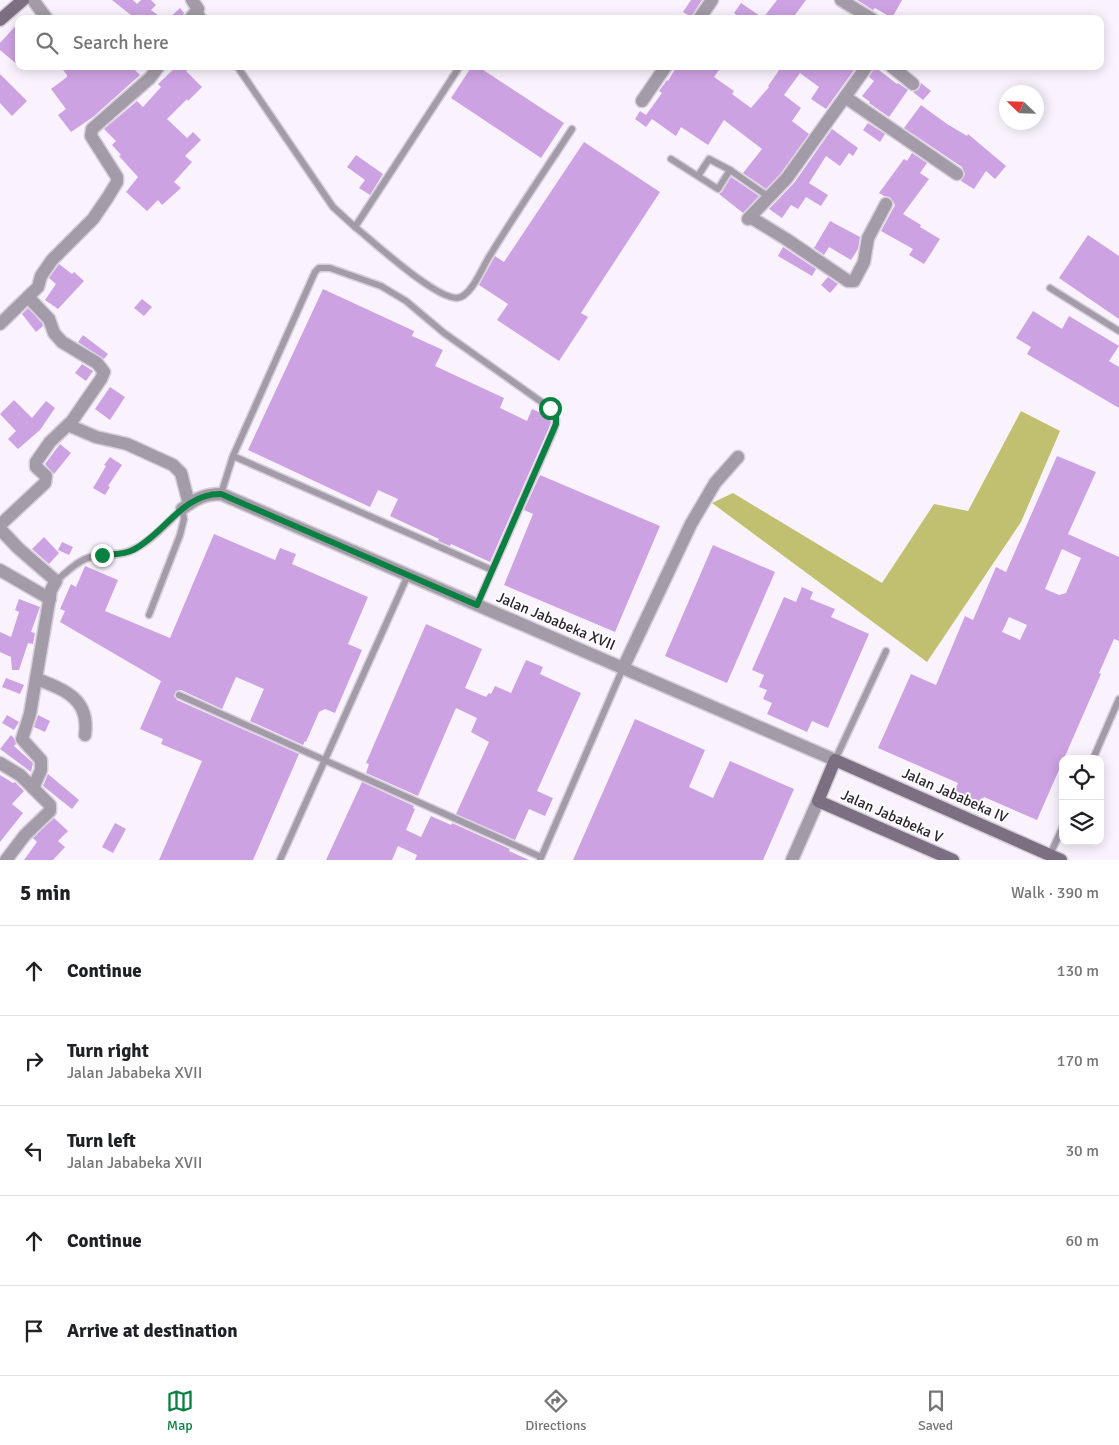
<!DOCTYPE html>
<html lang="en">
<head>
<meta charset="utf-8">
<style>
  body { margin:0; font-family:Signika,sans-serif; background:#f2f2f2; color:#202124 }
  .controls { position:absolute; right:15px; bottom:15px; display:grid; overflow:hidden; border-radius:10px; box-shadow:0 2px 12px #0003 }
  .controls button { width:45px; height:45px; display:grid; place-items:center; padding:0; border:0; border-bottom:1px solid #e0e0e0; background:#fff; color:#202124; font:25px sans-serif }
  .compass { position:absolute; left:999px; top:85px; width:45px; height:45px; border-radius:50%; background:#fff; box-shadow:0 2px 12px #0003; rotate:293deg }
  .stop { position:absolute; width:15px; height:15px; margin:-11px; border:4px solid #0b8043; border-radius:50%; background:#fff }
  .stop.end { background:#0b8043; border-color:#fff; box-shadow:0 1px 5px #0008 }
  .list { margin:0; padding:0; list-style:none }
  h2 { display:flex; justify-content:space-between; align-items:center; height:65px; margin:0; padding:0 20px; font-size:21px }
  h2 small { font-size:16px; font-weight:400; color:#757577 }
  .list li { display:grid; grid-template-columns:32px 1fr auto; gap:15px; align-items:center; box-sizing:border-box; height:90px; padding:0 20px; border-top:1px solid #e0e0e0 }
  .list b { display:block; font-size:19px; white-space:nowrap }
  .list p { margin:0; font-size:16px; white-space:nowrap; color:#757577 }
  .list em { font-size:16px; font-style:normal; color:#757577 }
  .icon { flex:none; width:28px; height:28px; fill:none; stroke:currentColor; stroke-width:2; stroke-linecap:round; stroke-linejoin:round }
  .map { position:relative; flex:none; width:1119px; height:860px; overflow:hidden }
  .search { position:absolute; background:#fff; box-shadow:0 2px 12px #0003; left:15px; right:15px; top:15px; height:55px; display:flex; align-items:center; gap:12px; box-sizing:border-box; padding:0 18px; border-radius:10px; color:#757577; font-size:19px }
  .sheet { height:515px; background:#fff }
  nav { display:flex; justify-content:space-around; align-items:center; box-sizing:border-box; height:70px; border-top:1px solid #e0e0e0; background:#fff; font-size:14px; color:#757577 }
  nav a { display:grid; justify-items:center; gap:2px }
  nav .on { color:#0b8043 }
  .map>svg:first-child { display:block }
  .forest { fill:#c0c070 }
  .building { fill:#cda2e3; fill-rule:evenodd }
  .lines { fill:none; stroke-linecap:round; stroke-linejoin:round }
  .lane-casing { stroke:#d5ced9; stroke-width:9 }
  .street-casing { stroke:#d5ced9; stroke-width:15 }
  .secondary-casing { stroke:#d5ced9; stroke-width:15 }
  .lane { stroke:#a39ba7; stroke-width:6 }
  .street { stroke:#a39ba7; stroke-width:12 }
  .secondary { stroke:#7b6f81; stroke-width:12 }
  .route { stroke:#0b8043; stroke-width:6 }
  .labels { text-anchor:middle; stroke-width:4; stroke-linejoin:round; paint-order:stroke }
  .street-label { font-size:15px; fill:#2a232e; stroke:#fff }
</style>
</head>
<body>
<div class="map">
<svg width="1119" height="860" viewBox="0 0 1119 860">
  <rect width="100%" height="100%" fill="#faf3fe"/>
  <path class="forest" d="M 1021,411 L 1060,431 L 1021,522 L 927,662 L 712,503 L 733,493 L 882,583 L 934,504 L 968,511 Z"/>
  <g class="building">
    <path d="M 112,0 L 133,0 L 137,4 L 141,0 L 151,0 L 156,5 L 151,10 L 163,19 L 136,19 Z"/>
    <path d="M 691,0 L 702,0 L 691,17 L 683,12 Z"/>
    <path d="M 777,0 L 806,0 L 792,19 L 741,19 L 734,13 L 741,3 L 763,18 Z"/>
    <path d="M 857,0 L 902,0 L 892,18 L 875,8 L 873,10 Z"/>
    <path d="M 180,8 L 184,13 L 182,19 L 168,19 Z"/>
    <path d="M 19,22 L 19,66 L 0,50 L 0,43 Z"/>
    <path d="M 60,66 L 131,66 L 140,75 L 93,117 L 71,132 L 58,115 L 66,109 L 51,89 L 67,77 L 67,75 Z"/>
    <path d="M 177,66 L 191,66 L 186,71 L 202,87 L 188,101 L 187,99 L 167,119 L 187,138 L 193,132 L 201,140 L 185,156 L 192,162 L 174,182 L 181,188 L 162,205 L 158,200 L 147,211 L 126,192 L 138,177 L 119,156 L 121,155 L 112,145 L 116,141 L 104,129 L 137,101 L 143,107 L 161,87 L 158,84 Z"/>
    <path d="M 472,66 L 477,66 L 564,123 L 541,158 L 451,98 Z"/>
    <path d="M 677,66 L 722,66 L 714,77 L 734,91 L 732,94 L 751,108 L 769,87 L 768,86 L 782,66 L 857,66 L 826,109 L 811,99 L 819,87 L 800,73 L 784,95 L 801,108 L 792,121 L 809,134 L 781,173 L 766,189 L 743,173 L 762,149 L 724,120 L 708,145 L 681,127 L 676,136 L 652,119 L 646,127 L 635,119 L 640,111 L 646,115 L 662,93 L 659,91 L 667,80 L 668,81 Z"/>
    <path d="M 875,67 L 897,84 L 898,83 L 908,90 L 889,117 L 869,103 L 870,102 L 862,96 L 874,81 L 869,77 Z"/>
    <path d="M 0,74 L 27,101 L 12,116 L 0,103 Z"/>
    <path d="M 921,83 L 931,91 L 923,100 L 913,92 L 919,89 Z"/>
    <path d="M 921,105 L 947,124 L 967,136 L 968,134 L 1006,166 L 995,179 L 986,171 L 974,189 L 961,181 L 965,174 L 962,167 L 904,128 Z"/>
    <path d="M 868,123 L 885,134 L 880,142 L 863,130 Z"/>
    <path d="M 832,129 L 858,148 L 853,156 L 849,153 L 840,166 L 826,156 L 809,183 L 828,195 L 821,206 L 806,197 L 798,209 L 791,205 L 782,218 L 769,209 L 794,183 Z"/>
    <path d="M 584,142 L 660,192 L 581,313 L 588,317 L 559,361 L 497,320 L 508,304 L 479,285 L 495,256 L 504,262 Z"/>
    <path d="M 912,153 L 927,163 L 920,173 L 929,179 L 903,214 L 921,225 L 920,227 L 940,239 L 924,264 L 909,255 L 913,249 L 881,231 L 895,205 L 890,197 L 884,196 L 879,193 L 904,159 L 907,161 Z"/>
    <path d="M 356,155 L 383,174 L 370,195 L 359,188 L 365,180 L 347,167 Z"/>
    <path d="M 731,177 L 759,196 L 743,213 L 719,194 L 722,192 Z"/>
    <path d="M 830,221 L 860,237 L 858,249 L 851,260 L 829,247 L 824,255 L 814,248 Z"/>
    <path d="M 1088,235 L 1119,256 L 1119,319 L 1059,278 Z"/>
    <path d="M 783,247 L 816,269 L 812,276 L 778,256 Z"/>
    <path d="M 59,264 L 72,274 L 74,272 L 84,281 L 58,309 L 45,300 L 56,284 L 49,278 Z"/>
    <path d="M 828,277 L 838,284 L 830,293 L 821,285 Z"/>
    <path d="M 323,289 L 414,331 L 412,336 L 443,350 L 435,366 L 504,398 L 500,408 L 527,421 L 532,409 L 550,417 L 551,422 L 548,430 L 490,562 L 451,544 L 450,546 L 438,541 L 439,539 L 390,516 L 398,499 L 378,490 L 370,507 L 248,450 Z"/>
    <path d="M 142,299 L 152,307 L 144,316 L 134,308 Z"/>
    <path d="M 28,308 L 42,323 L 43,326 L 36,332 L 22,314 Z"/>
    <path d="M 1033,311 L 1062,329 L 1069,316 L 1119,346 L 1109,361 L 1119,367 L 1119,408 L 1027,354 L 1031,347 L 1016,338 Z"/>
    <path d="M 83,335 L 108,354 L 104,359 L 78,342 Z"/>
    <path d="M 82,364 L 93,371 L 86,381 L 75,373 Z"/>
    <path d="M 110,387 L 125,397 L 110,420 L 95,409 Z"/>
    <path d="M 14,400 L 32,418 L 46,401 L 55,408 L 40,430 L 18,449 L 8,439 L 16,431 L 0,414 Z"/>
    <path d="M 60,444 L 71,453 L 54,474 L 45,464 Z"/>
    <path d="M 1057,456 L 1096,472 L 1068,534 L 1119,557 L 1119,641 L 1114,639 L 1099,673 L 1101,674 L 1037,820 L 984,797 L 980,805 L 953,794 L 958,783 L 878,748 L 911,674 L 936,685 L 965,616 L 973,620 L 996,567 L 1006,572 ZM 1062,549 L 1081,558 L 1066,593 L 1059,595 L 1045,589 ZM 1009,617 L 1027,625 L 1020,640 L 1002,632 Z"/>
    <path d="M 110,457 L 122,465 L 108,486 L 110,487 L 105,495 L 93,488 L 106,466 L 104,465 Z"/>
    <path d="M 540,475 L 660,526 L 615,632 L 504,585 L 533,514 L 524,510 Z"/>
    <path d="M 214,534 L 275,560 L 280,548 L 296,554 L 292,564 L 368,597 L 348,644 L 362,650 L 335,713 L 325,709 L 319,712 L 306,742 L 305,741 L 303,745 L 250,721 L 264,689 L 236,677 L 222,709 L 181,690 L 176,691 L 174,696 L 177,700 L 299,754 L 253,860 L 159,860 L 202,761 L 161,744 L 163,739 L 140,729 L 161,681 L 60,622 L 65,611 L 60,609 L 71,584 L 76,587 L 85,566 L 118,580 L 105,611 L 170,638 Z"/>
    <path d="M 44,537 L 59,553 L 49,564 L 32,549 Z"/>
    <path d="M 62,542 L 73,547 L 69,555 L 58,550 Z"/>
    <path d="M 713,545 L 775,572 L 727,683 L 665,656 Z"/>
    <path d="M 802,587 L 813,592 L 810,599 L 835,609 L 831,617 L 869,634 L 828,728 L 812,721 L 807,732 L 767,714 L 772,703 L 763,699 L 767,690 L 759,687 L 764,675 L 752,670 L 784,597 L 796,602 Z"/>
    <path d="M 19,599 L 40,607 L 31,632 L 35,633 L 33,644 L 28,643 L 19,670 L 12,670 L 11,657 L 0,652 L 0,632 L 11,637 L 19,612 L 15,610 Z"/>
    <path d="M 426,624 L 482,649 L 465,688 L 486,697 L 489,693 L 491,694 L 495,686 L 511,693 L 526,660 L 543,667 L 540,674 L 581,693 L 537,791 L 553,798 L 545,816 L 529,809 L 515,840 L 456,814 L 489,742 L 471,732 L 477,718 L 456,708 L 418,796 L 366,773 L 369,764 L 366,763 Z"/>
    <path d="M 6,678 L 24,685 L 20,694 L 2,687 Z"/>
    <path d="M 7,715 L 19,722 L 14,730 L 2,723 Z"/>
    <path d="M 38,715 L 50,721 L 45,732 L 34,727 Z"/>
    <path d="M 635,719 L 705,750 L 689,787 L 713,798 L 730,761 L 794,789 L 763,860 L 573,860 Z"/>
    <path d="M 11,735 L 14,738 L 16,744 L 14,746 L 33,763 L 31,772 L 0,749 Z"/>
    <path d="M 48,774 L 79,800 L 72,809 L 43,786 Z"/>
    <path d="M 0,775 L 13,783 L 15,782 L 24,791 L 12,804 L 23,813 L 0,842 Z"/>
    <path d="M 362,782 L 414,806 L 413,808 L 415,809 L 406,830 L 421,837 L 431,816 L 451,825 L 452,823 L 510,849 L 509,851 L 529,860 L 415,860 L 417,855 L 398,846 L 392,860 L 326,860 Z"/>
    <path d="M 54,818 L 68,831 L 58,841 L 65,847 L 53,860 L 24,860 L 37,842 L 33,838 Z"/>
    <path d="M 115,823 L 126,829 L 113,853 L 102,847 Z"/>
  </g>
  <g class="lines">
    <defs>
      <g id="lane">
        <path d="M 198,9 L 204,19"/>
        <path d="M 237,66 L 333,207 L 355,227 L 460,66"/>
        <path d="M 671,159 L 718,189 L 730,170 L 769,197"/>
        <path d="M 698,176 L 709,159 L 730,170"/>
        <path d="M 355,227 C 375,243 434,298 457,298 C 471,297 482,268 489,257 C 515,214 544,172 572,129"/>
        <path d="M 1050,288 L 1119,331"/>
        <path d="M 233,456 L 492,570"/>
        <path d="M 221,494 L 233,456 L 315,272 L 319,268 L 330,268 L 381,286 L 406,301 L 444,333 L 550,408 C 558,417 557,422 553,432 L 477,605"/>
        <path d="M 56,581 C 66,573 78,560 91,557 C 104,554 118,556 130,551 C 150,543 167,523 182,509"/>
        <path d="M 149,615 L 180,535 L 184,519 L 182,509"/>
        <path d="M 179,695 L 541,857"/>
        <path d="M 1093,759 L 1119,699"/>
        <path d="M 835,760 L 886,651"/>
        <path d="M 1050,855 L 1063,826"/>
        <path d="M 280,860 L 408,575"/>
        <path d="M 540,860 L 623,668"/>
      </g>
      <g id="street">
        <path d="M 33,0 L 47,19"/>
        <path d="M 841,0 L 872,19"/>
        <path d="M 190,19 L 198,9 L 192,0"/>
        <path d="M 699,19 L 712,0"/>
        <path d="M 891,66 L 913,84"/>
        <path d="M 845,97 L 957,174"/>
        <path d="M 642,101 L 666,66"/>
        <path d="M 750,217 L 786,239 L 848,281 L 854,281 L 864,262 L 868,238 L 886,204"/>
        <path d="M 748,219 L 787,178 L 867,66"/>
        <path d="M 0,324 L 38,287 L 41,276 L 52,260 L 93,219 L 108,197 L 117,182 L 117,177 L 91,136 L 92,129 L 150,78 L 159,66"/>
        <path d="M 68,425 L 96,437 L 127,444 L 173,465 L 181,473 L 189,504"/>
        <path d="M 182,509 C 195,499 205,494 221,494 L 835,760"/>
        <path d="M 0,525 L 45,483 L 46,476 L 36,467 L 36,462 L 50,442 L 72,421 L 101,379 L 104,372 L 97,363 L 62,342 L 54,333 L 49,319 L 28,297"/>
        <path d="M 0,529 L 18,548 L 56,581 L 51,590 L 30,714 L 22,739 L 41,760 L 41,770 L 33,788 L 50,805 L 50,811 L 25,835 L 6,860"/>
        <path d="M 0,570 L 50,599"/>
        <path d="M 623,668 L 691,524 L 715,483 L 738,457"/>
        <path d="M 37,679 C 65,690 90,699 85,735"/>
        <path d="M 0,763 L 20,775 L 33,788"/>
        <path d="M 792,860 L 818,801"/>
      </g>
      <g id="secondary">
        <path d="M 0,20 L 23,0"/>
        <path d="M 953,860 L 818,801 L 835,760 L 1061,860"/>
      </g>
    </defs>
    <use href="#lane" class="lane-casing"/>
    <use href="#street" class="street-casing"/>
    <use href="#secondary" class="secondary-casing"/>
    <use href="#lane" class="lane"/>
    <use href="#street" class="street"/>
    <use href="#secondary" class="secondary"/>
  </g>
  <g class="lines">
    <path class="route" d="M 102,555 C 113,554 124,555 133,550 C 164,534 183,493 221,494 L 477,605 L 556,424 L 556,414 L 550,408"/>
  </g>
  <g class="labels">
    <g class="street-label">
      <text transform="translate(556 621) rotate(23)" y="5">Jalan Jababeka XVII</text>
      <text transform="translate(955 795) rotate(24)" y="5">Jalan Jababeka IV</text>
      <text transform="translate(892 816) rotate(24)" y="5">Jalan Jababeka V</text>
    </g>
  </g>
</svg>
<div class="controls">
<button><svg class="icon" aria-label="locate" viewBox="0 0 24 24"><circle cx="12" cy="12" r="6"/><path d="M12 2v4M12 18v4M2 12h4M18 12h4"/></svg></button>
<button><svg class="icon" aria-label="layers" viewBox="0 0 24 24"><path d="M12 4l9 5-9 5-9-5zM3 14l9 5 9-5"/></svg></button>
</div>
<svg class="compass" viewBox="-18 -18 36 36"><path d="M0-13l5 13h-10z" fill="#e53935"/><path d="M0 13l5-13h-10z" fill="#757577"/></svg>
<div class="stop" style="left:550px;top:408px"></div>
<div class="stop end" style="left:102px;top:555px"></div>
<div class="search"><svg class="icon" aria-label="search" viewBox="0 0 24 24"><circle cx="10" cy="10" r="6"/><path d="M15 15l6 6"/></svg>Search here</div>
</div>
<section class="sheet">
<h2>5 min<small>Walk · 390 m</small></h2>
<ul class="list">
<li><svg class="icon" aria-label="ahead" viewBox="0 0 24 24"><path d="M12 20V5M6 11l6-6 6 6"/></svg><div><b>Continue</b></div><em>130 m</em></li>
<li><svg class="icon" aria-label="right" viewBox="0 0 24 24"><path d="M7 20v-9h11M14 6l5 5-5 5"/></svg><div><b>Turn right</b><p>Jalan Jababeka XVII</p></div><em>170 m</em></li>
<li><svg class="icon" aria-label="left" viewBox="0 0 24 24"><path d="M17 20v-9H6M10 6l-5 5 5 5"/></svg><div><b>Turn left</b><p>Jalan Jababeka XVII</p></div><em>30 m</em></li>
<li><svg class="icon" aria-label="ahead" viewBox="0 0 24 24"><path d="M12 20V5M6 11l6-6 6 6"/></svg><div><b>Continue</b></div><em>60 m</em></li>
<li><svg class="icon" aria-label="arrive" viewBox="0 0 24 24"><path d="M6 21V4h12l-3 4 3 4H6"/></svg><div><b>Arrive at destination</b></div></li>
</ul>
</section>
<nav>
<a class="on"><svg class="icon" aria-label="map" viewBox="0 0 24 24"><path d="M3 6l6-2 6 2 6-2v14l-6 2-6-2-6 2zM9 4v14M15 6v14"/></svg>Map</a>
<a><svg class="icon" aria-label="directions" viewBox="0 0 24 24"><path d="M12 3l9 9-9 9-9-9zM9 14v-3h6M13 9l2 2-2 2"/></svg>Directions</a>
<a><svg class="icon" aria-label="saved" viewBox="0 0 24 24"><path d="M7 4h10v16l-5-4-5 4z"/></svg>Saved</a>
</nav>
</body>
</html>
